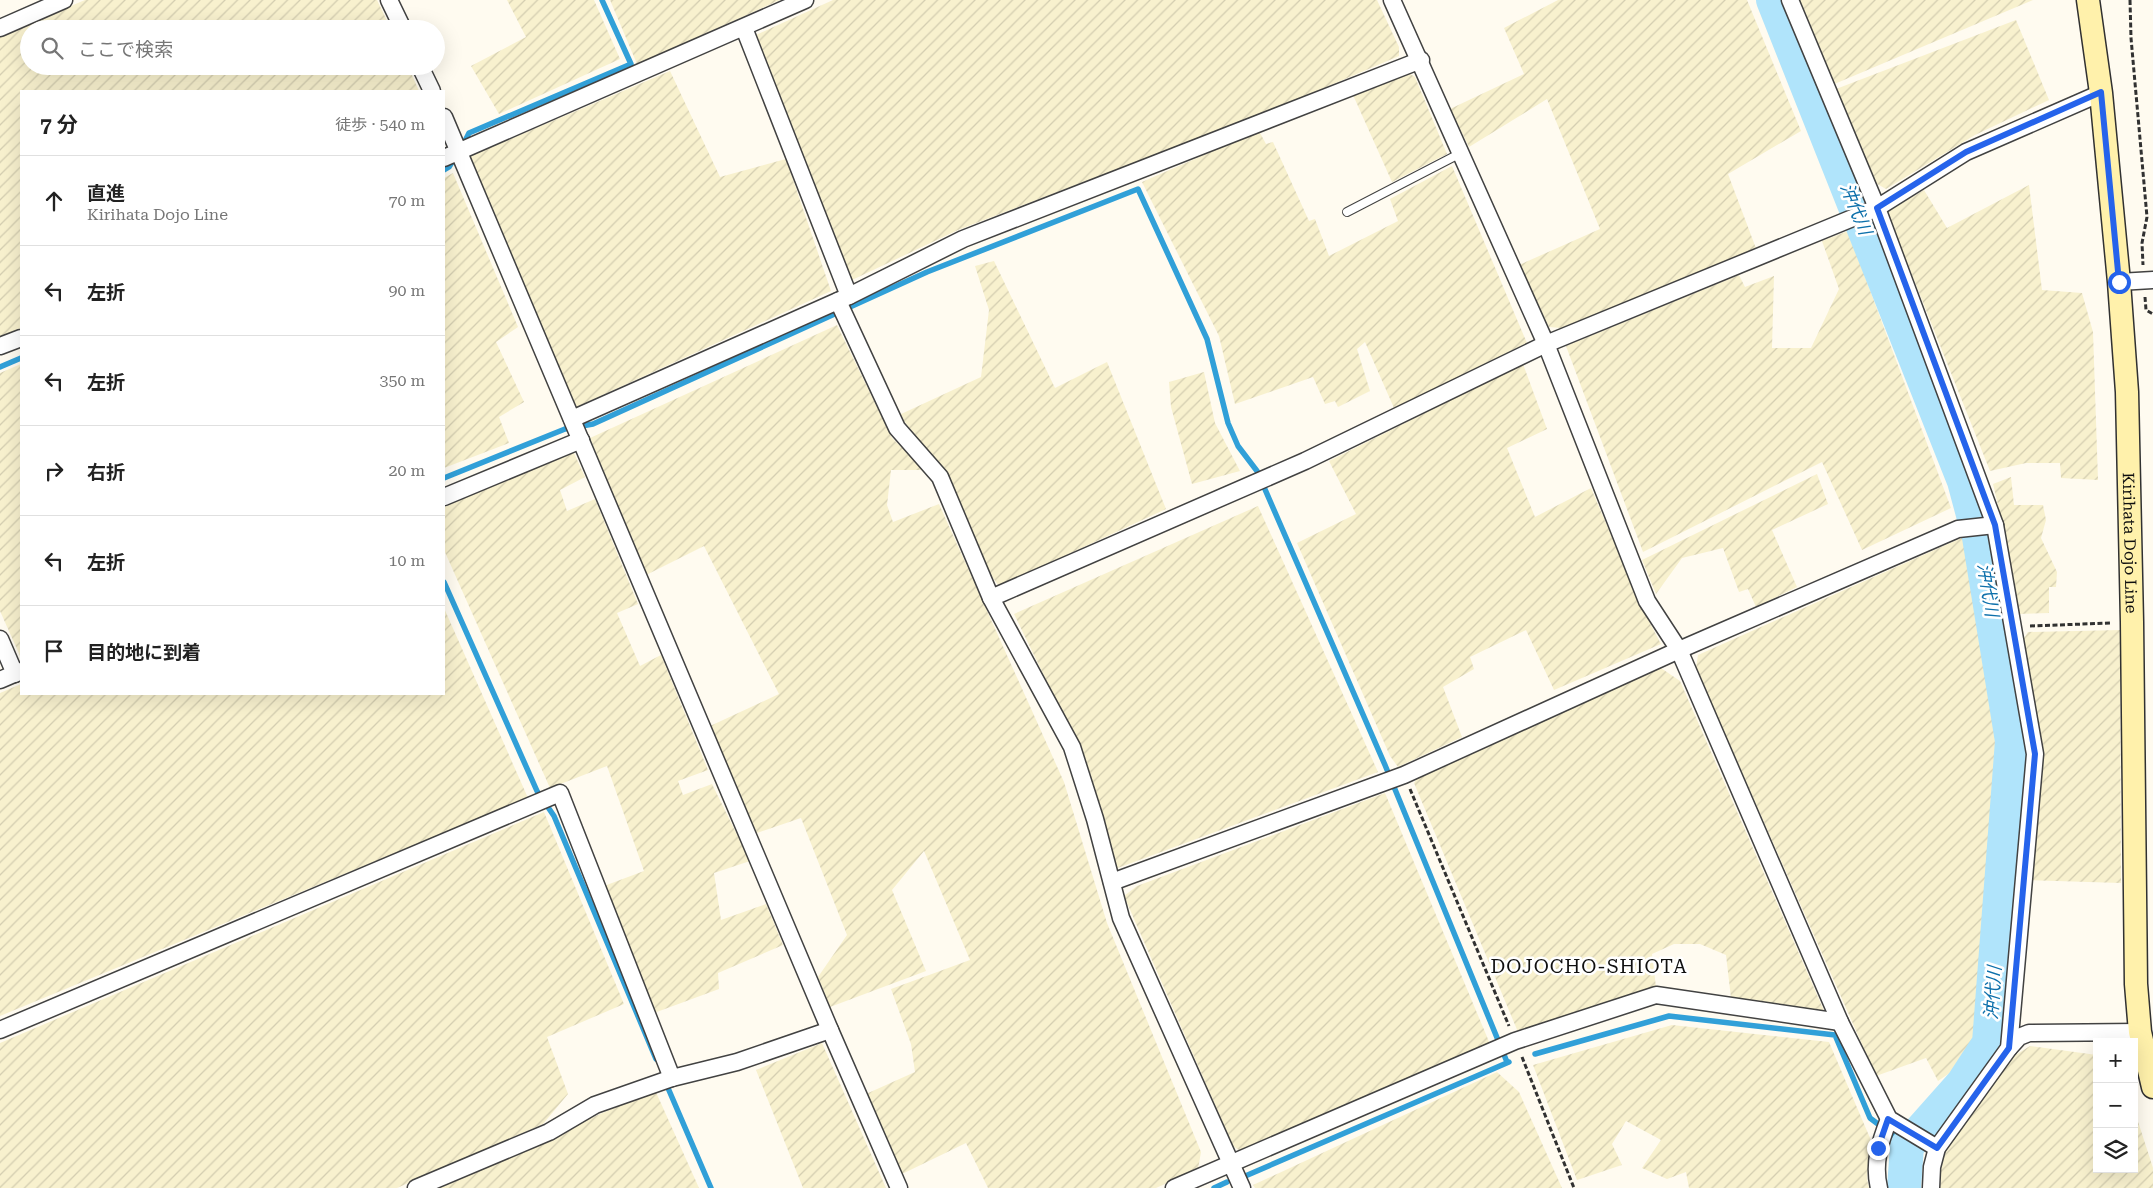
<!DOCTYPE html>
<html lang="ja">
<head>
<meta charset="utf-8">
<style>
  body { margin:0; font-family:"Roboto Serif","Noto Sans JP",serif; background:#f2f2f2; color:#222 }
  .controls { position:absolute; right:15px; bottom:15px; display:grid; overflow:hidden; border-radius:0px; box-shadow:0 5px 20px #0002 }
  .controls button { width:45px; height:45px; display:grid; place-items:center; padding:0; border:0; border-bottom:1px solid #e0e0e0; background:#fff; color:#222; font:25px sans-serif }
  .stop { position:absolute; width:15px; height:15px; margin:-11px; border:4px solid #2563eb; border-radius:50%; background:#fff }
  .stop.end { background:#2563eb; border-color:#fff; box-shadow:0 1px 5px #0008 }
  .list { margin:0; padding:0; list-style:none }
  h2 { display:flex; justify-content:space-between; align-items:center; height:65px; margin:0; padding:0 20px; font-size:21px }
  h2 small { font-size:16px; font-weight:400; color:#767676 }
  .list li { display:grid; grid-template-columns:32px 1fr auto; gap:15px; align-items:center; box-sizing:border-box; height:90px; padding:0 20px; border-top:1px solid #e0e0e0 }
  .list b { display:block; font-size:19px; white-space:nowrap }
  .list p { margin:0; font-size:16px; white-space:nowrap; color:#767676 }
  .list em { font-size:16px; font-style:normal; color:#767676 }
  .icon { flex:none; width:28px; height:28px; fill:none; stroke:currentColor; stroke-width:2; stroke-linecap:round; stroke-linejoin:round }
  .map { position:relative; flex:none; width:2153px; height:1188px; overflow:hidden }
  .search { position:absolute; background:#fff; box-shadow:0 5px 20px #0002; left:20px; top:20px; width:425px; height:55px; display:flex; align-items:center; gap:12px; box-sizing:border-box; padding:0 18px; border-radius:28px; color:#767676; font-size:19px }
  .panel { position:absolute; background:#fff; box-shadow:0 5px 20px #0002; left:20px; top:90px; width:425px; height:605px; border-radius:0px }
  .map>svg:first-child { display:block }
  .farmland { fill:url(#farmland-furrows) }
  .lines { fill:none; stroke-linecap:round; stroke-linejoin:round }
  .stream { stroke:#31a0d8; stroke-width:5.5 }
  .river { stroke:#b0e4fb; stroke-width:34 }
  .service-casing { stroke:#424242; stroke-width:10 }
  .minor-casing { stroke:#424242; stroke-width:19 }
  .secondary-casing { stroke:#313131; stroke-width:25 }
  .path { stroke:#313131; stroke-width:3; stroke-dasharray:5 2.5; stroke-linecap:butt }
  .service { stroke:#fff; stroke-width:8 }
  .minor { stroke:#fff; stroke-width:16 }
  .secondary { stroke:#fff1ab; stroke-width:22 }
  .route { stroke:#2563eb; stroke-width:6 }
  .labels { text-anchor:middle; stroke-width:5; stroke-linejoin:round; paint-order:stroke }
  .street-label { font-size:16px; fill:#0f0f0f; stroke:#fff }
  .water-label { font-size:18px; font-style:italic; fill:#0d70ab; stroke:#fff }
  .quarter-label { font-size:19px; letter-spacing:1px; fill:#0f0f0f; stroke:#fff }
</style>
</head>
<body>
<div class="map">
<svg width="2153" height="1188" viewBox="0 0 2153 1188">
  <defs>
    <pattern id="farmland-furrows" width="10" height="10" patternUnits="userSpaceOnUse" patternTransform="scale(1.25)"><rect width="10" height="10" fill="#f8f1ce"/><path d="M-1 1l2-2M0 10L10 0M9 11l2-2" fill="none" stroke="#d3cdb0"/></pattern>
  </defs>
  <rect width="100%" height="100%" fill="#fffbf0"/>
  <g class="farmland">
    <path d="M 85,0 L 377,0 L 391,29 L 29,29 L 29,66 L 408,66 L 419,91 L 21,91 L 21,328 L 0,337 L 0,36 Z"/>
    <path d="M 507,0 L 594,0 L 620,59 L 499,114 L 471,66 L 526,37 Z"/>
    <path d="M 610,0 L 780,0 L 637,64 Z"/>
    <path d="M 833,0 L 1377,0 L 1399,47 L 1399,56 L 1277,108 L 958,230 L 852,280 L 756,35 Z"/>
    <path d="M 1558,0 L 1747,0 L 1801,131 L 1728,174 L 1757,251 L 1561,328 L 1549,327 L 1519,265 L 1600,229 L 1547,99 L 1469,147 L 1450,109 L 1524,74 L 1504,28 Z"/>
    <path d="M 1797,0 L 2033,0 L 1832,85 Z"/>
    <path d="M 2016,20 L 2049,100 L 1975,135 L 1886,189 L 1872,181 L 1836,89 Z"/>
    <path d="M 670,71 L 720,177 L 786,159 L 831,291 L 574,408 L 468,157 Z"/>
    <path d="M 1407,72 L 1415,77 L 1447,154 L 1392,182 L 1353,95 Z"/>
    <path d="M 1259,131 L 1266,144 L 1273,142 L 1309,221 L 1315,219 L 1329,256 L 1398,221 L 1390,199 L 1452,166 L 1527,343 L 1394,408 L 1365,342 L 1357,349 L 1370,391 L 1338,407 L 1335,401 L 1325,404 L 1313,377 L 1235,404 L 1219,336 L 1142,182 Z"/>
    <path d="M 453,173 L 518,327 L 496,342 L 524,402 L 499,417 L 509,443 L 444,468 L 444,178 Z"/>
    <path d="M 2029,185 L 2042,290 L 2082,293 L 2093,332 L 2098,480 L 2061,478 L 2060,463 L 2026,463 L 1990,471 L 1887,212 L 1924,190 L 1947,228 Z"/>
    <path d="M 1848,231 L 1951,508 L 1862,550 L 1822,462 L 1643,552 L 1566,346 L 1739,275 L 1745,287 L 1774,276 L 1772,348 L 1811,348 L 1839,289 L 1822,241 Z"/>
    <path d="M 994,261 L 1055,388 L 1107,362 L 1166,509 L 999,586 L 986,569 L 947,474 L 899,415 L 981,377 L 989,310 L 975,266 Z"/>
    <path d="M 837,325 L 892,438 L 925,470 L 891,470 L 887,505 L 893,522 L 939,504 L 1064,782 L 1107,923 L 1201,1152 L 1198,1169 L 1156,1188 L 988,1188 L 966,1143 L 902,1174 L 866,1094 L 915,1072 L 911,1044 L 891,989 L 970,960 L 924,851 L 892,890 L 926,971 L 830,1007 L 818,977 L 847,935 L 801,818 L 757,833 L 708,727 L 779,694 L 704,546 L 646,575 L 590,438 Z"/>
    <path d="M 21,364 L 21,658 L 0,611 L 0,373 Z"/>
    <path d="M 1523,364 L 1547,429 L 1507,448 L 1535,517 L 1591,488 L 1642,608 L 1661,644 L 1554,690 L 1526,630 L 1470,657 L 1474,669 L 1443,687 L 1462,737 L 1398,767 L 1390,756 L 1297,543 L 1356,514 L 1329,461 Z"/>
    <path d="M 1204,372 L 1215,423 L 1240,471 L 1192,484 L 1171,407 L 1169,382 Z"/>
    <path d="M 573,451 L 585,477 L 560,490 L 567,511 L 595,499 L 638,604 L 617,613 L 640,666 L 661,655 L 708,770 L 678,781 L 683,795 L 712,784 L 750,861 L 714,873 L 721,920 L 766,904 L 783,945 L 718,973 L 719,989 L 654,1013 L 604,886 L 644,871 L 607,766 L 550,788 L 444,550 L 444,507 Z"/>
    <path d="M 1817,474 L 1828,504 L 1772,530 L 1797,587 L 1756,607 L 1748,589 L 1739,592 L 1723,548 L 1682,558 L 1656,594 L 1642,560 Z"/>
    <path d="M 2011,477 L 2014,505 L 2043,505 L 2046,520 L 2041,538 L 2057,572 L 2056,587 L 2049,587 L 2049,613 L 2016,614 L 2002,522 L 1993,484 Z"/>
    <path d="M 1258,506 L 1378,772 L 1115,869 L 1079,748 L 1014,614 Z"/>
    <path d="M 1966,536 L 2007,741 L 1982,959 L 1984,1025 L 1966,1062 L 1938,1081 L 1926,1058 L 1876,1076 L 1696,668 L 1698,655 Z"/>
    <path d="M 444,608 L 528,798 L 0,1016 L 0,693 L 21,684 L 21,694 L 444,694 Z"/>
    <path d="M 2120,630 L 2121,883 L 2028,880 L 2040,754 L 2021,643 L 2028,632 Z"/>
    <path d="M 1658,666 L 1680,681 L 1825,1013 L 1731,998 L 1726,955 L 1700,944 L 1674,944 L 1652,954 L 1656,987 L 1518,1032 L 1414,783 L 1420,774 Z"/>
    <path d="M 1385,793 L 1490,1044 L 1243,1153 L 1233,1146 L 1124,896 L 1137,886 Z"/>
    <path d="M 544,812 L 624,1004 L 547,1037 L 568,1094 L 543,1124 L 397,1188 L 0,1188 L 0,1043 Z"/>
    <path d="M 1672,1025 L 1829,1042 L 1870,1138 L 1867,1179 L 1869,1188 L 1689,1188 L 1686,1172 L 1667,1179 L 1642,1168 L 1661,1140 L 1626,1121 L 1612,1144 L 1622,1165 L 1577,1180 L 1533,1065 Z"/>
    <path d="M 822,1043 L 886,1188 L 803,1188 L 756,1070 Z"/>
    <path d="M 2030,1046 L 2097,1055 L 2097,1169 L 2134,1169 L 2134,1109 L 2153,1168 L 2153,1188 L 1940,1188 L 1937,1175 L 1943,1150 L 2009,1059 Z"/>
    <path d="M 1497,1072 L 1519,1092 L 1562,1188 L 1255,1188 L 1253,1185 Z"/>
    <path d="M 655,1090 L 699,1188 L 431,1188 Z"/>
  </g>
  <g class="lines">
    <g class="stream">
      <path d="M 463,145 L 469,133 L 631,64 L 602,0"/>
      <path d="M 444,170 L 449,167 L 454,159"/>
      <path d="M 0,367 L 21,358"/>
      <path d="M 444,478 L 565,429 L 593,424 L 927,272 L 1138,189 L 1207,339 L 1228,423 L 1238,446 L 1257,471 L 1385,765 L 1507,1062"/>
      <path d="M 444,582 L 537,791 L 554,816 L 656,1059"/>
      <path d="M 1535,1054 L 1669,1016 L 1835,1035 L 1870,1118 L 1907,1146"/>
      <path d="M 665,1081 L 711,1188"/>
      <path d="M 1243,1177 L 1509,1062"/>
      <path d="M 1214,1188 L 1227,1182"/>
    </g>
    <path class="river" d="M 1773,0 L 1964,481 L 1979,537 L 2012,741 L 1989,1043 L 1963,1083 L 1907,1146 L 1904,1188"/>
    <defs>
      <path id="service" d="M 1347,212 L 1461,153"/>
      <g id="minor">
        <path d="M 389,0 L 403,29"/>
        <path d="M 1392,0 L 1546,344 L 1647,601 L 1679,650 L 1840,1022 L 1889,1119 L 1937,1148"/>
        <path d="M 1790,0 L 1877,208 L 1995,525 L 2035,754 L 2009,1048 L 1937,1148 L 1932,1167 L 1931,1188"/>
        <path d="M 0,28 L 64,0"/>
        <path d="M 744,28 L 849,296"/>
        <path d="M 420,66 L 432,91"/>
        <path d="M 444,117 L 830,1030 L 899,1188"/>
        <path d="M 444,158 L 805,0"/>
        <path d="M 2119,282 L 2153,280"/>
        <path d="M 838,301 L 897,428 L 940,477 L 991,598 L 1072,747 L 1095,819 L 1121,918 L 1242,1188"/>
        <path d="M 0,346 L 21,338"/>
        <path d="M 572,419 L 849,296 L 963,239 L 1421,60"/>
        <path d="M 444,497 L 581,440"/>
        <path d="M 991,598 L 1305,461 L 1546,344 L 1877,208 L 1966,152 L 2101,93"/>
        <path d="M 0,639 L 15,674"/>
        <path d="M 0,680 L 21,671"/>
        <path d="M 1112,882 L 1404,775 L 1679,650 L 1958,529 L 1995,525"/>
        <path d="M 0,1030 L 560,793 L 672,1078"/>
        <path d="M 2009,1048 L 2019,1037 L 2029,1033 L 2140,1032"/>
        <path d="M 416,1188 L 549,1132 L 595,1105 L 672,1078 L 737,1062 L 830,1030"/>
        <path d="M 1174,1188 L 1515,1041 L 1656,995 L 1840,1022"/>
        <path d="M 1879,1188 C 1873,1163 1880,1142 1889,1119"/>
      </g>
      <g id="secondary">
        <path id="s1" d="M 2088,0 L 2101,93 L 2119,282 L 2127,392 L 2132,622 L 2136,984 L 2140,1032 L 2153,1087"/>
      </g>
    </defs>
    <use href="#service" class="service-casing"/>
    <use href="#minor" class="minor-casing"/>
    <use href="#secondary" class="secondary-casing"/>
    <g class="path">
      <path d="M 2130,0 L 2131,38 L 2147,217 L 2142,243 L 2143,265"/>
      <path d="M 2145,297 L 2146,310 L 2153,314"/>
      <path d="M 2030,626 L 2111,623"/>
      <path d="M 1410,789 L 1509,1026"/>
      <path d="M 1522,1057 L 1574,1188"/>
    </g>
    <use href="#service" class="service"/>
    <use href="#minor" class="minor"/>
    <use href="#secondary" class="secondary"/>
  </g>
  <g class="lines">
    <path class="route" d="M 1878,1148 L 1888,1119 L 1937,1148 L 2009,1048 L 2035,754 L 1995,525 L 1877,208 L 1966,152 L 2101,92 L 2119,282"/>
  </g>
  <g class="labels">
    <g class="street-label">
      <text dy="6" stroke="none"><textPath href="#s1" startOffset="545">Kirihata Dojo Line</textPath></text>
    </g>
    <g class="water-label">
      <text transform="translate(1856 209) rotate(68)" y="6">沖代川</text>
      <text transform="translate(1988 590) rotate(81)" y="6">沖代川</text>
      <text transform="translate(1993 993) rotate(-86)" y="6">沖代川</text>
    </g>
    <g class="quarter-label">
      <text x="1589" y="973">DOJOCHO-SHIOTA</text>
    </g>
  </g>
</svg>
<div class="controls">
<button>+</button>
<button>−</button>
<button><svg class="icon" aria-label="layers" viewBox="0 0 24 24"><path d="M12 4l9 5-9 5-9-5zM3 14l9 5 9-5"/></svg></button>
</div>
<div class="stop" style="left:2119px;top:282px"></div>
<div class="stop end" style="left:1878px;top:1148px"></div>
<div class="search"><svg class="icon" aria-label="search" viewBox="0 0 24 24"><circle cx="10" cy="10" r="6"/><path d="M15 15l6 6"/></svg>ここで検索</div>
<section class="panel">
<h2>7 分<small>徒歩 · 540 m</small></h2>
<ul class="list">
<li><svg class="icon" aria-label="ahead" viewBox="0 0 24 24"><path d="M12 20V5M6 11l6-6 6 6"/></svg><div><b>直進</b><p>Kirihata Dojo Line</p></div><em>70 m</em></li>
<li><svg class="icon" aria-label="left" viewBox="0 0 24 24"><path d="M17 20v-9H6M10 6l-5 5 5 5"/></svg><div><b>左折</b></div><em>90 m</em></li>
<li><svg class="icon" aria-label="left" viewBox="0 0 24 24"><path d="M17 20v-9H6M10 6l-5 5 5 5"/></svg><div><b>左折</b></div><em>350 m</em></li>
<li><svg class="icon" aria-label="right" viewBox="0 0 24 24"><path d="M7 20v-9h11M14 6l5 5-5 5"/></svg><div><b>右折</b></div><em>20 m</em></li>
<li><svg class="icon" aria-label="left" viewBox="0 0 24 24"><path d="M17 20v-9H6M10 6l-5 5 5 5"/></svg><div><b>左折</b></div><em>10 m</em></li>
<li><svg class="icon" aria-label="arrive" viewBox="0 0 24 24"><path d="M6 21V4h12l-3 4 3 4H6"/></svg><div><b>目的地に到着</b></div></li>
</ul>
</section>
</div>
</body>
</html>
